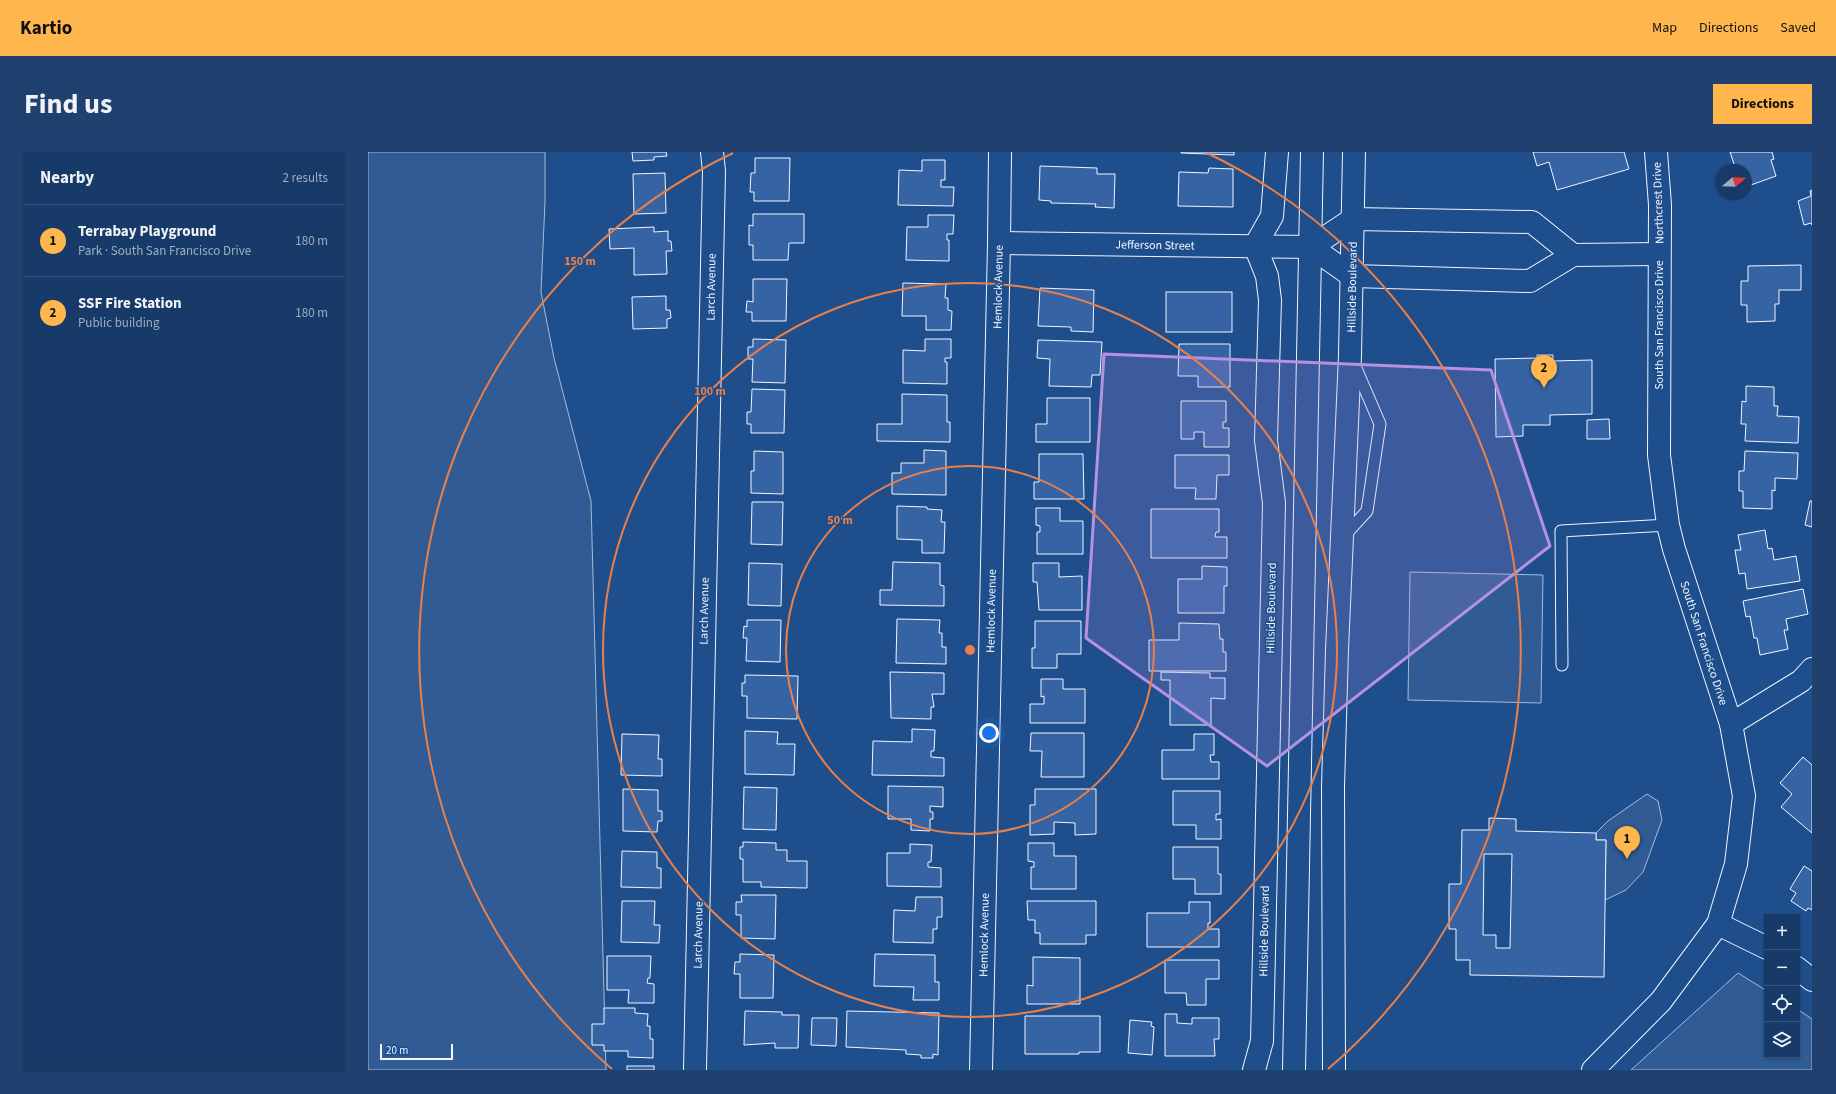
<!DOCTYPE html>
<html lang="en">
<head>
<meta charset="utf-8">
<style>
  body { margin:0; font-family:"Source Sans 3",sans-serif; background:#20416f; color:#f1f3f6 }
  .controls { position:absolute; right:12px; bottom:12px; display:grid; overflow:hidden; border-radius:0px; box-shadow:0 1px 3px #0004 }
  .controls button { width:36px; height:36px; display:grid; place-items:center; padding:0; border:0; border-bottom:1px solid #36547d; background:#173a69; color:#f1f3f6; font:20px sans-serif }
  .compass { position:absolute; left:1348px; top:12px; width:36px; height:36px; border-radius:50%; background:#173a69; box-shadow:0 1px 3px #0004; rotate:71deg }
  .scale { position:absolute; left:12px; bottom:10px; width:73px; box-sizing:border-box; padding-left:4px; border:2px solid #f2f6ff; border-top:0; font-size:11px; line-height:14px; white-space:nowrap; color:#f2f6ff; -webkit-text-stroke:3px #1f4e8c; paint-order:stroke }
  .you { position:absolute; left:621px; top:581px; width:14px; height:14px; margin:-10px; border:3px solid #fff; border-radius:50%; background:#1a73e8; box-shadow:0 0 0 6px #1a73e833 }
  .badge { display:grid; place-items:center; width:26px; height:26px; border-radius:50%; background:#ffb74d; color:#111; font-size:13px; font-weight:700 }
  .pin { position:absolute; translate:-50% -33px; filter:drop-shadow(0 1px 2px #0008) }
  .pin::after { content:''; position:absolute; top:21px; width:14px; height:12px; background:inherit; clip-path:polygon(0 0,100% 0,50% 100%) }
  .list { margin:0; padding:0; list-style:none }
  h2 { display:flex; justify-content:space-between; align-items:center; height:52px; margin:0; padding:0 16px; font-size:17px }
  h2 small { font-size:13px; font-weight:400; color:#9eadc0 }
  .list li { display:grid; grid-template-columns:26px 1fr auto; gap:12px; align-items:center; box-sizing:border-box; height:72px; padding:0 16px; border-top:1px solid #36547d }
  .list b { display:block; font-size:15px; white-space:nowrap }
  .list p { margin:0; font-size:13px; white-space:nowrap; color:#9eadc0 }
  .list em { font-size:13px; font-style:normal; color:#9eadc0 }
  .icon { flex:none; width:22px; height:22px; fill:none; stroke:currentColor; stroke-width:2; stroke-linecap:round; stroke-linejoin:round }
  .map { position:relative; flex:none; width:1444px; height:918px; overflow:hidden; border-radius:0px }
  header { display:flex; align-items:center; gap:24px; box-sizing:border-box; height:56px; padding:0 20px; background:#ffb74d; color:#111 }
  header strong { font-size:19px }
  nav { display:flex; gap:22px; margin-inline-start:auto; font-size:14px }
  .intro { display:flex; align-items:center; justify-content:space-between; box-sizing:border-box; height:96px; padding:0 24px }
  h1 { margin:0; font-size:28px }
  .button { padding:10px 18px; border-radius:0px; background:#ffb74d; color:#111; font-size:14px; font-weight:700 }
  main { display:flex; gap:24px; padding:0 24px }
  aside { flex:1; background:#173a69; border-radius:0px; box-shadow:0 1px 3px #0004 }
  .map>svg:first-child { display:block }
  .built { fill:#305b95; stroke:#a8bbd7 }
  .building { fill:#3563a3; stroke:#f2f6ff; fill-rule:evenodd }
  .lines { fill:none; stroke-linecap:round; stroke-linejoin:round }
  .service-casing { stroke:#f2f6ff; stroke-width:13 }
  .minor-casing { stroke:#f2f6ff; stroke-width:24 }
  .secondary-casing { stroke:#f2f6ff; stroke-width:24 }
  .service { stroke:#1f4e8c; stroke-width:11 }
  .minor { stroke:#1f4e8c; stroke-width:22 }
  .secondary { stroke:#1f4e8c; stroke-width:22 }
  .marked { fill:#b691df; fill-opacity:0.2; stroke:#b691df; stroke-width:3; stroke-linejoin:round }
  .ring { fill:none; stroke:#ea8049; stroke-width:2 }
  .labels { text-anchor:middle; stroke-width:3; stroke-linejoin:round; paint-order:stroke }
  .street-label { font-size:12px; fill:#f2f6ff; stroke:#1f4e8c }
  .centre { fill:#ea8049; stroke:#1f4e8c; stroke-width:2 }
  .ring-label { font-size:12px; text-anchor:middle; font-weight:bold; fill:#ea8049; stroke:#1f4e8c; stroke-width:3; stroke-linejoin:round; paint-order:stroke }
</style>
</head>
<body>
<header>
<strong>Kartio</strong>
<nav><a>Map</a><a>Directions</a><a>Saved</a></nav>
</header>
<div class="intro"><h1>Find us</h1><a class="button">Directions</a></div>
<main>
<aside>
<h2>Nearby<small>2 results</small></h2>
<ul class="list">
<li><span class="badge">1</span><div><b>Terrabay Playground</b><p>Park · South San Francisco Drive</p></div><em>180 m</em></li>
<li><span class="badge">2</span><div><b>SSF Fire Station</b><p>Public building</p></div><em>180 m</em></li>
</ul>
</aside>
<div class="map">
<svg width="1444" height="918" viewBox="0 0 1444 918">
  <rect width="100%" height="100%" fill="#1f4e8c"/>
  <g class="built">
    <path d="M 0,0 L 177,0 L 177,50 L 173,140 L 186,206 L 223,349 L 238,918 L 0,918 Z"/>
    <path d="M 1042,420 L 1175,423 L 1173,551 L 1040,548 Z"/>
    <path d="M 1279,642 L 1290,649 L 1294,668 L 1275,720 L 1258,738 L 1237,748 L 1238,688 L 1228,688 L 1228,681 L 1240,669 Z"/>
    <path d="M 1370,821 L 1399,839 L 1399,903 L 1429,903 L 1429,857 L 1444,867 L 1444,918 L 1263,918 Z"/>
  </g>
  <g class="building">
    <path d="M 264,0 L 298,0 L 299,4 L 286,5 L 286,8 L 265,9 Z"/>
    <path d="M 813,0 L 866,0 L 866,3 L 813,1 Z"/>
    <path d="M 1165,0 L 1256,0 L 1261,17 L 1189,38 L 1181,10 L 1169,14 Z"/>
    <path d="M 1362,0 L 1404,0 L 1406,7 L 1403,8 L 1408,24 L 1380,34 L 1378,18 L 1368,18 Z"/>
    <path d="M 387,6 L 422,6 L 421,49 L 386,49 L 386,40 L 382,40 L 383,21 L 387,21 Z"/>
    <path d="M 554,8 L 577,8 L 577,28 L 573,28 L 573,35 L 586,35 L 585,54 L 530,53 L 531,18 L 554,19 Z"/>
    <path d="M 672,14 L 729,16 L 729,22 L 747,22 L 746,56 L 727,55 L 728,52 L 683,51 L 683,49 L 671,48 Z"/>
    <path d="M 841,16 L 865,17 L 865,55 L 810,54 L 811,20 L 840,21 Z"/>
    <path d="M 297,21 L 298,61 L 266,62 L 265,22 Z"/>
    <path d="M 1444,38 L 1444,73 L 1443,71 L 1436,73 L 1430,49 L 1443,44 L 1442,39 Z"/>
    <path d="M 385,62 L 436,62 L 436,91 L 421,91 L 420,108 L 385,108 L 385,93 L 381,93 L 381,73 L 385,74 Z"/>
    <path d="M 560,63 L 586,63 L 585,82 L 579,82 L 579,88 L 581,88 L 581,109 L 538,108 L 539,75 L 560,75 Z"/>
    <path d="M 286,75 L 286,80 L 300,79 L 300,89 L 303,89 L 304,99 L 298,99 L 299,122 L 266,123 L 266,96 L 242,97 L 241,77 Z"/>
    <path d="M 1433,113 L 1433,138 L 1411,138 L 1411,152 L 1407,152 L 1407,169 L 1379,170 L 1379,153 L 1373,153 L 1373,129 L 1380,129 L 1380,114 Z"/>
    <path d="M 385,127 L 419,127 L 418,169 L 384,169 L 384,160 L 378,160 L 379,149 L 385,150 Z"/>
    <path d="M 535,131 L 578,132 L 577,146 L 580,146 L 580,158 L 584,159 L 583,178 L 558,178 L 558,164 L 534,164 Z"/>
    <path d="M 672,136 L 726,138 L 725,180 L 703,179 L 703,175 L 670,174 Z"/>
    <rect x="798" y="140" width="66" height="40"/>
    <path d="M 298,144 L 298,158 L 302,158 L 303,166 L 299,167 L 299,176 L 265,177 L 264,145 Z"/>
    <path d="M 385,187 L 418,188 L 417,231 L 384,230 L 385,207 L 380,207 L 380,195 L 385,195 Z"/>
    <path d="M 557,187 L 583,187 L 583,206 L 577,206 L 577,210 L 579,210 L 579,232 L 535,231 L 535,198 L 557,199 Z"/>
    <path d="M 670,188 L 734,190 L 732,223 L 724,223 L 723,235 L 681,234 L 682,207 L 669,206 Z"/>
    <path d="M 811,192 L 862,192 L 862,235 L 830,235 L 830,224 L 810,224 Z"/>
    <path d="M 1169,203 L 1185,203 L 1185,209 L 1224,208 L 1224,262 L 1182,263 L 1182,273 L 1155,273 L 1155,284 L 1128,285 L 1127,207 L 1169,206 Z"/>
    <path d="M 1378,234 L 1406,235 L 1406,254 L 1410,254 L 1409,264 L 1431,265 L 1430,291 L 1377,289 L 1378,272 L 1373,272 L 1374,249 L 1378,250 Z"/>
    <path d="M 384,237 L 417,238 L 416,281 L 383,281 L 383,272 L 379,272 L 379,260 L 383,260 Z"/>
    <path d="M 534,242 L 579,243 L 579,270 L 582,270 L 582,290 L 509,289 L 509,272 L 534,272 Z"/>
    <path d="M 679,246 L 722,246 L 722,290 L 668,290 L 668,272 L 679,272 Z"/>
    <path d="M 813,249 L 858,249 L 858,270 L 855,270 L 855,276 L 861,276 L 861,295 L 836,295 L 836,280 L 826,280 L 826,287 L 813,287 Z"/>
    <path d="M 1241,267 L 1242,287 L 1219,287 L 1219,268 Z"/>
    <path d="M 556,298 L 578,299 L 578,343 L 524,342 L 524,321 L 533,321 L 533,311 L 556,311 Z"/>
    <path d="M 386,299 L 415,300 L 415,342 L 383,341 L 383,319 L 386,319 Z"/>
    <path d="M 1377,299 L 1430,301 L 1429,327 L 1407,326 L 1407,339 L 1404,338 L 1404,357 L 1375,356 L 1375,339 L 1371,339 L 1371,319 L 1376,319 Z"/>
    <path d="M 671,302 L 715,302 L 716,347 L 666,347 L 666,330 L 671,330 Z"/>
    <path d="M 807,303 L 861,303 L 861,323 L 849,323 L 848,347 L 827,347 L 828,336 L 807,336 Z"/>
    <path d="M 1442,349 L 1444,349 L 1444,375 L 1437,373 Z"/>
    <path d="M 384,350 L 415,350 L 414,393 L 383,392 Z"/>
    <path d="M 529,354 L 559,355 L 559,357 L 574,358 L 573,370 L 577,370 L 576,401 L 554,401 L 554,388 L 529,387 Z"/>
    <path d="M 668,356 L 692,356 L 692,369 L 715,369 L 715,402 L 669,402 L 669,380 L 672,380 L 672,374 L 668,373 Z"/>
    <path d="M 783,357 L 851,357 L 851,380 L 848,380 L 847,385 L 859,385 L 859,406 L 783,406 Z"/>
    <path d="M 1397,378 L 1400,397 L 1404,396 L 1406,408 L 1428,404 L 1432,429 L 1379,437 L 1377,421 L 1371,422 L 1367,398 L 1373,398 L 1370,383 Z"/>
    <path d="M 525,410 L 572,411 L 572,433 L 576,434 L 576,454 L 512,453 L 512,438 L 524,438 Z"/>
    <path d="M 381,411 L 414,412 L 413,454 L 380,453 Z"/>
    <path d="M 665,411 L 691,411 L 691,425 L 714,424 L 714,458 L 671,458 L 669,430 L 665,430 Z"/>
    <path d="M 834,414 L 859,415 L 859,434 L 856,434 L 856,461 L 810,461 L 810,427 L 834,427 Z"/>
    <path d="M 1435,437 L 1440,462 L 1418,467 L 1420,478 L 1416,478 L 1420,497 L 1392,503 L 1389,486 L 1386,486 L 1382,464 L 1378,465 L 1375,449 Z"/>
    <path d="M 529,467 L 572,468 L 571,481 L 574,481 L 574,495 L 578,495 L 578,512 L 528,511 Z"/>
    <path d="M 379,468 L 413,468 L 412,510 L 378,509 L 379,486 L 375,486 L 376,474 L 379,475 Z"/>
    <path d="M 667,469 L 713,469 L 713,502 L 689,502 L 689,516 L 664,516 L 664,496 L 667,496 Z"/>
    <path d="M 811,471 L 851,472 L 852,487 L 855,487 L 855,500 L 858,500 L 858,519 L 781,519 L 781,488 L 811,488 Z"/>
    <path d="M 522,520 L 576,521 L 576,542 L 564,542 L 566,555 L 563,555 L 563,567 L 523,566 Z"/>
    <path d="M 793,520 L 842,521 L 842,526 L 857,526 L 857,547 L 843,546 L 843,573 L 802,573 L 802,528 L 793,528 Z"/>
    <path d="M 377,523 L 430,524 L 429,567 L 379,566 L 379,544 L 374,544 L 374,531 L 377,531 Z"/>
    <path d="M 673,527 L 695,527 L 695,537 L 717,537 L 717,571 L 662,571 L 662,552 L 676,552 L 676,544 L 673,545 Z"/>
    <path d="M 544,577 L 567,578 L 566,599 L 563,599 L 563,605 L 576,606 L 576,624 L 504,623 L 505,589 L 544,590 Z"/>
    <path d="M 377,579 L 410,580 L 409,592 L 427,592 L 426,623 L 377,622 Z"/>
    <path d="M 663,581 L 716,581 L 716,625 L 673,625 L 674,599 L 662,599 Z"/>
    <path d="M 254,582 L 291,583 L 290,607 L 294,607 L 294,624 L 253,623 Z"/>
    <path d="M 826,582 L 846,582 L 846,603 L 842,603 L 843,610 L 851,610 L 851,627 L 794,627 L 794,598 L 826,598 Z"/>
    <path d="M 1435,605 L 1444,613 L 1444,681 L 1413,655 L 1424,642 L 1412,631 Z"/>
    <path d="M 520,634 L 575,635 L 575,655 L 562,654 L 562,660 L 565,660 L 565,667 L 562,667 L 562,679 L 543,678 L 543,667 L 520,667 Z"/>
    <path d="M 376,635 L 409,636 L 408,678 L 375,677 Z"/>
    <path d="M 255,637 L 290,638 L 290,659 L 294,659 L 294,669 L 290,669 L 289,680 L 255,679 Z"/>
    <path d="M 667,637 L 728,637 L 728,682 L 707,683 L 707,671 L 686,670 L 686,682 L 662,683 L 662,653 L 667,653 Z"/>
    <path d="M 805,639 L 852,639 L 852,662 L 848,662 L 848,668 L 853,667 L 853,687 L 828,687 L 828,673 L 805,673 Z"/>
    <path d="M 1121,666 L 1148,667 L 1148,679 L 1228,681 L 1228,688 L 1238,688 L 1236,825 L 1102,823 L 1102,808 L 1088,808 L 1088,777 L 1081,777 L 1081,732 L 1093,732 L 1094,678 L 1121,678 ZM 1116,702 L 1144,702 L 1142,796 L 1128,796 L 1128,783 L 1115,783 Z"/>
    <path d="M 375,690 L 408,691 L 408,698 L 419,698 L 419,709 L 439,709 L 439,736 L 393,735 L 393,730 L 375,730 L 375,707 L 372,707 L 372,695 L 375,695 Z"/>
    <path d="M 660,691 L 686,691 L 686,704 L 708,704 L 708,737 L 663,737 L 663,715 L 666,715 L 666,710 L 660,709 Z"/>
    <path d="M 542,692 L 564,693 L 563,710 L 560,710 L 560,715 L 573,716 L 573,735 L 519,734 L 519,701 L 542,701 Z"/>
    <path d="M 805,695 L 850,695 L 850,722 L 853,722 L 853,742 L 827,742 L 827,727 L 805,727 Z"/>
    <path d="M 254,699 L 289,700 L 289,716 L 293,716 L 293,736 L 253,735 Z"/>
    <path d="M 1436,714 L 1444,719 L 1444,758 L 1440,756 L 1438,759 L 1423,749 L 1428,741 L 1422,737 Z"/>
    <path d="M 373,743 L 408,743 L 407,787 L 373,786 L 373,763 L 368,763 L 368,750 L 374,750 Z"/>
    <path d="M 548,745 L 574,745 L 574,765 L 569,765 L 569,777 L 565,777 L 565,791 L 525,790 L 526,758 L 547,759 Z"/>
    <path d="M 254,749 L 287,749 L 286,773 L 292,773 L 291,791 L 253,790 Z"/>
    <path d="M 659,749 L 728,749 L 728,783 L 718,783 L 718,792 L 672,792 L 672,781 L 667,781 L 667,768 L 660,768 Z"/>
    <path d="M 821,750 L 842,750 L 842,771 L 840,771 L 840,777 L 851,777 L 851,795 L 779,795 L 779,761 L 821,761 Z"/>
    <path d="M 372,802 L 406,803 L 405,846 L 372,846 L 372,822 L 366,822 L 367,810 L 372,810 Z"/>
    <path d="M 507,802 L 567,803 L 567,830 L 571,830 L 571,848 L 545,848 L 546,835 L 506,834 Z"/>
    <path d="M 239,804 L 283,804 L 282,826 L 280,826 L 279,831 L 286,832 L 286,851 L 260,851 L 261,838 L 239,838 Z"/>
    <path d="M 665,805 L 712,806 L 712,852 L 659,852 L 659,833 L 665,834 Z"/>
    <path d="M 797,808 L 851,808 L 851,827 L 838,827 L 838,853 L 819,853 L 818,841 L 797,841 Z"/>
    <path d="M 236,856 L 267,856 L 267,861 L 280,862 L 279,874 L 282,874 L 282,887 L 285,887 L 285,906 L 260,905 L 260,899 L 236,899 L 236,893 L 224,893 L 224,872 L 236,872 Z"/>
    <path d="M 377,859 L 414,860 L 414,863 L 431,863 L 430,896 L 407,896 L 407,891 L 376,893 Z"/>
    <path d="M 479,859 L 571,861 L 570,903 L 565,902 L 565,906 L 553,906 L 553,903 L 538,902 L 538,898 L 478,895 Z"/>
    <path d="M 797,862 L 809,862 L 809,871 L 824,872 L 824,866 L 851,866 L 851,887 L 846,887 L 847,904 L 797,904 Z"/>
    <path d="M 657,864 L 732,864 L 732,900 L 711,900 L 711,902 L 657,902 Z"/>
    <path d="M 444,866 L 469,866 L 468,894 L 443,893 Z"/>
    <path d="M 762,868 L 784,870 L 783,874 L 786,875 L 784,903 L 760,901 Z"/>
    <rect x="259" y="914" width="27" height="4"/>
  </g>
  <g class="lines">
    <defs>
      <g id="service">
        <path d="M 976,384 L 999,359 L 1012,272 L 987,214"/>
        <path d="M 1194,513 L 1193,379 L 1300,373"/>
      </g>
      <g id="minor">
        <path d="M 631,91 L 943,95"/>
        <path d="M 887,94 L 904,64 L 909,0"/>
        <path d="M 943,95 L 984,124 L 1162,129 L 1205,103 L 1291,102"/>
        <path d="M 943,95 L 985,67 L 1164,70 L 1205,103"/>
        <path d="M 1363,572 L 1433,529 L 1444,517"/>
        <path d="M 1350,772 L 1399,796"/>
        <path d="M 1429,816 L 1444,828"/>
        <path d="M 327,918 L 346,19 L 344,0"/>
        <path d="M 613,918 L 631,91 L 632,0"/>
        <path d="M 886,918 L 894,889 L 906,351 L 898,288 L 902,148 L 899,124 L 887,94"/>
        <path d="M 1225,918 L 1293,849 L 1350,772 L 1368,712 L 1376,644 L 1363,572 L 1306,397 L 1300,373 L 1291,303 L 1292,53 L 1288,0"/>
      </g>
      <g id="secondary">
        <path d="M 926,918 L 944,0"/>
        <path d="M 966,918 L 965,635 L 969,498 L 982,203 L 986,0"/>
      </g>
    </defs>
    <use href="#service" class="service-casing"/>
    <use href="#minor" class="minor-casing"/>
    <use href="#secondary" class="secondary-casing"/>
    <use href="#service" class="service"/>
    <use href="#minor" class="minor"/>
    <use href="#secondary" class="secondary"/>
  </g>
  <path class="marked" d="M 736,202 L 1123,218 L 1182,394 L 899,614 L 718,486 Z"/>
  <g class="ring">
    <circle cx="602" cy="498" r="184"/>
    <circle cx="602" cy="498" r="367"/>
    <path d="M244 917A551 551 0 0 1 365 1M839 1A551 551 0 0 1 960 917"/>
  </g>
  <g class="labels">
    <g class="street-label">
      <text transform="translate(1290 51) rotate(-92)" y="4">Northcrest Drive</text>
      <text transform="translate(787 93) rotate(1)" y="4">Jefferson Street</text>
      <text transform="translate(343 135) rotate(-89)" y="4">Larch Avenue</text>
      <text transform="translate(630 135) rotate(-89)" y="4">Hemlock Avenue</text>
      <text transform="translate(984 135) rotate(-89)" y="4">Hillside Boulevard</text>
      <text transform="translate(1291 173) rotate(-90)" y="4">South San Francisco Drive</text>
      <text transform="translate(903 456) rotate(-89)" y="4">Hillside Boulevard</text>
      <text transform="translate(336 459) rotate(-89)" y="4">Larch Avenue</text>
      <text transform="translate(623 459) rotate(-89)" y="4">Hemlock Avenue</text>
      <text transform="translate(1336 491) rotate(72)" y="4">South San Francisco Drive</text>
      <text transform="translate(896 779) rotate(-89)" y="4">Hillside Boulevard</text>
      <text transform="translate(330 783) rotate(-89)" y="4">Larch Avenue</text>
      <text transform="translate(616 783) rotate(-89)" y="4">Hemlock Avenue</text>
    </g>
  </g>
  <circle cx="602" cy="498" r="6" class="centre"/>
  <g class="ring-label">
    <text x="212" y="113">150 m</text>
    <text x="342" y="243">100 m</text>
    <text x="472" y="372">50 m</text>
  </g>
</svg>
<div class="controls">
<button>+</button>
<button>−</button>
<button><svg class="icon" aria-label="locate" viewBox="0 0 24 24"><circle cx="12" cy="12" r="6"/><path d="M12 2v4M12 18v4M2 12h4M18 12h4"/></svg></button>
<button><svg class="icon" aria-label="layers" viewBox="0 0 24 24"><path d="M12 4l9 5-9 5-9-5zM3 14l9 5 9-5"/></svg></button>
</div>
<svg class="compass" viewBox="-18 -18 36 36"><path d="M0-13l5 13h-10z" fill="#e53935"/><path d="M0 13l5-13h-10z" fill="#9eadc0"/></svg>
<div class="scale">20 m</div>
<div class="you"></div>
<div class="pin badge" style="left:1259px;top:707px">1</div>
<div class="pin badge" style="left:1176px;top:236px">2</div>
</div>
</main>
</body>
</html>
